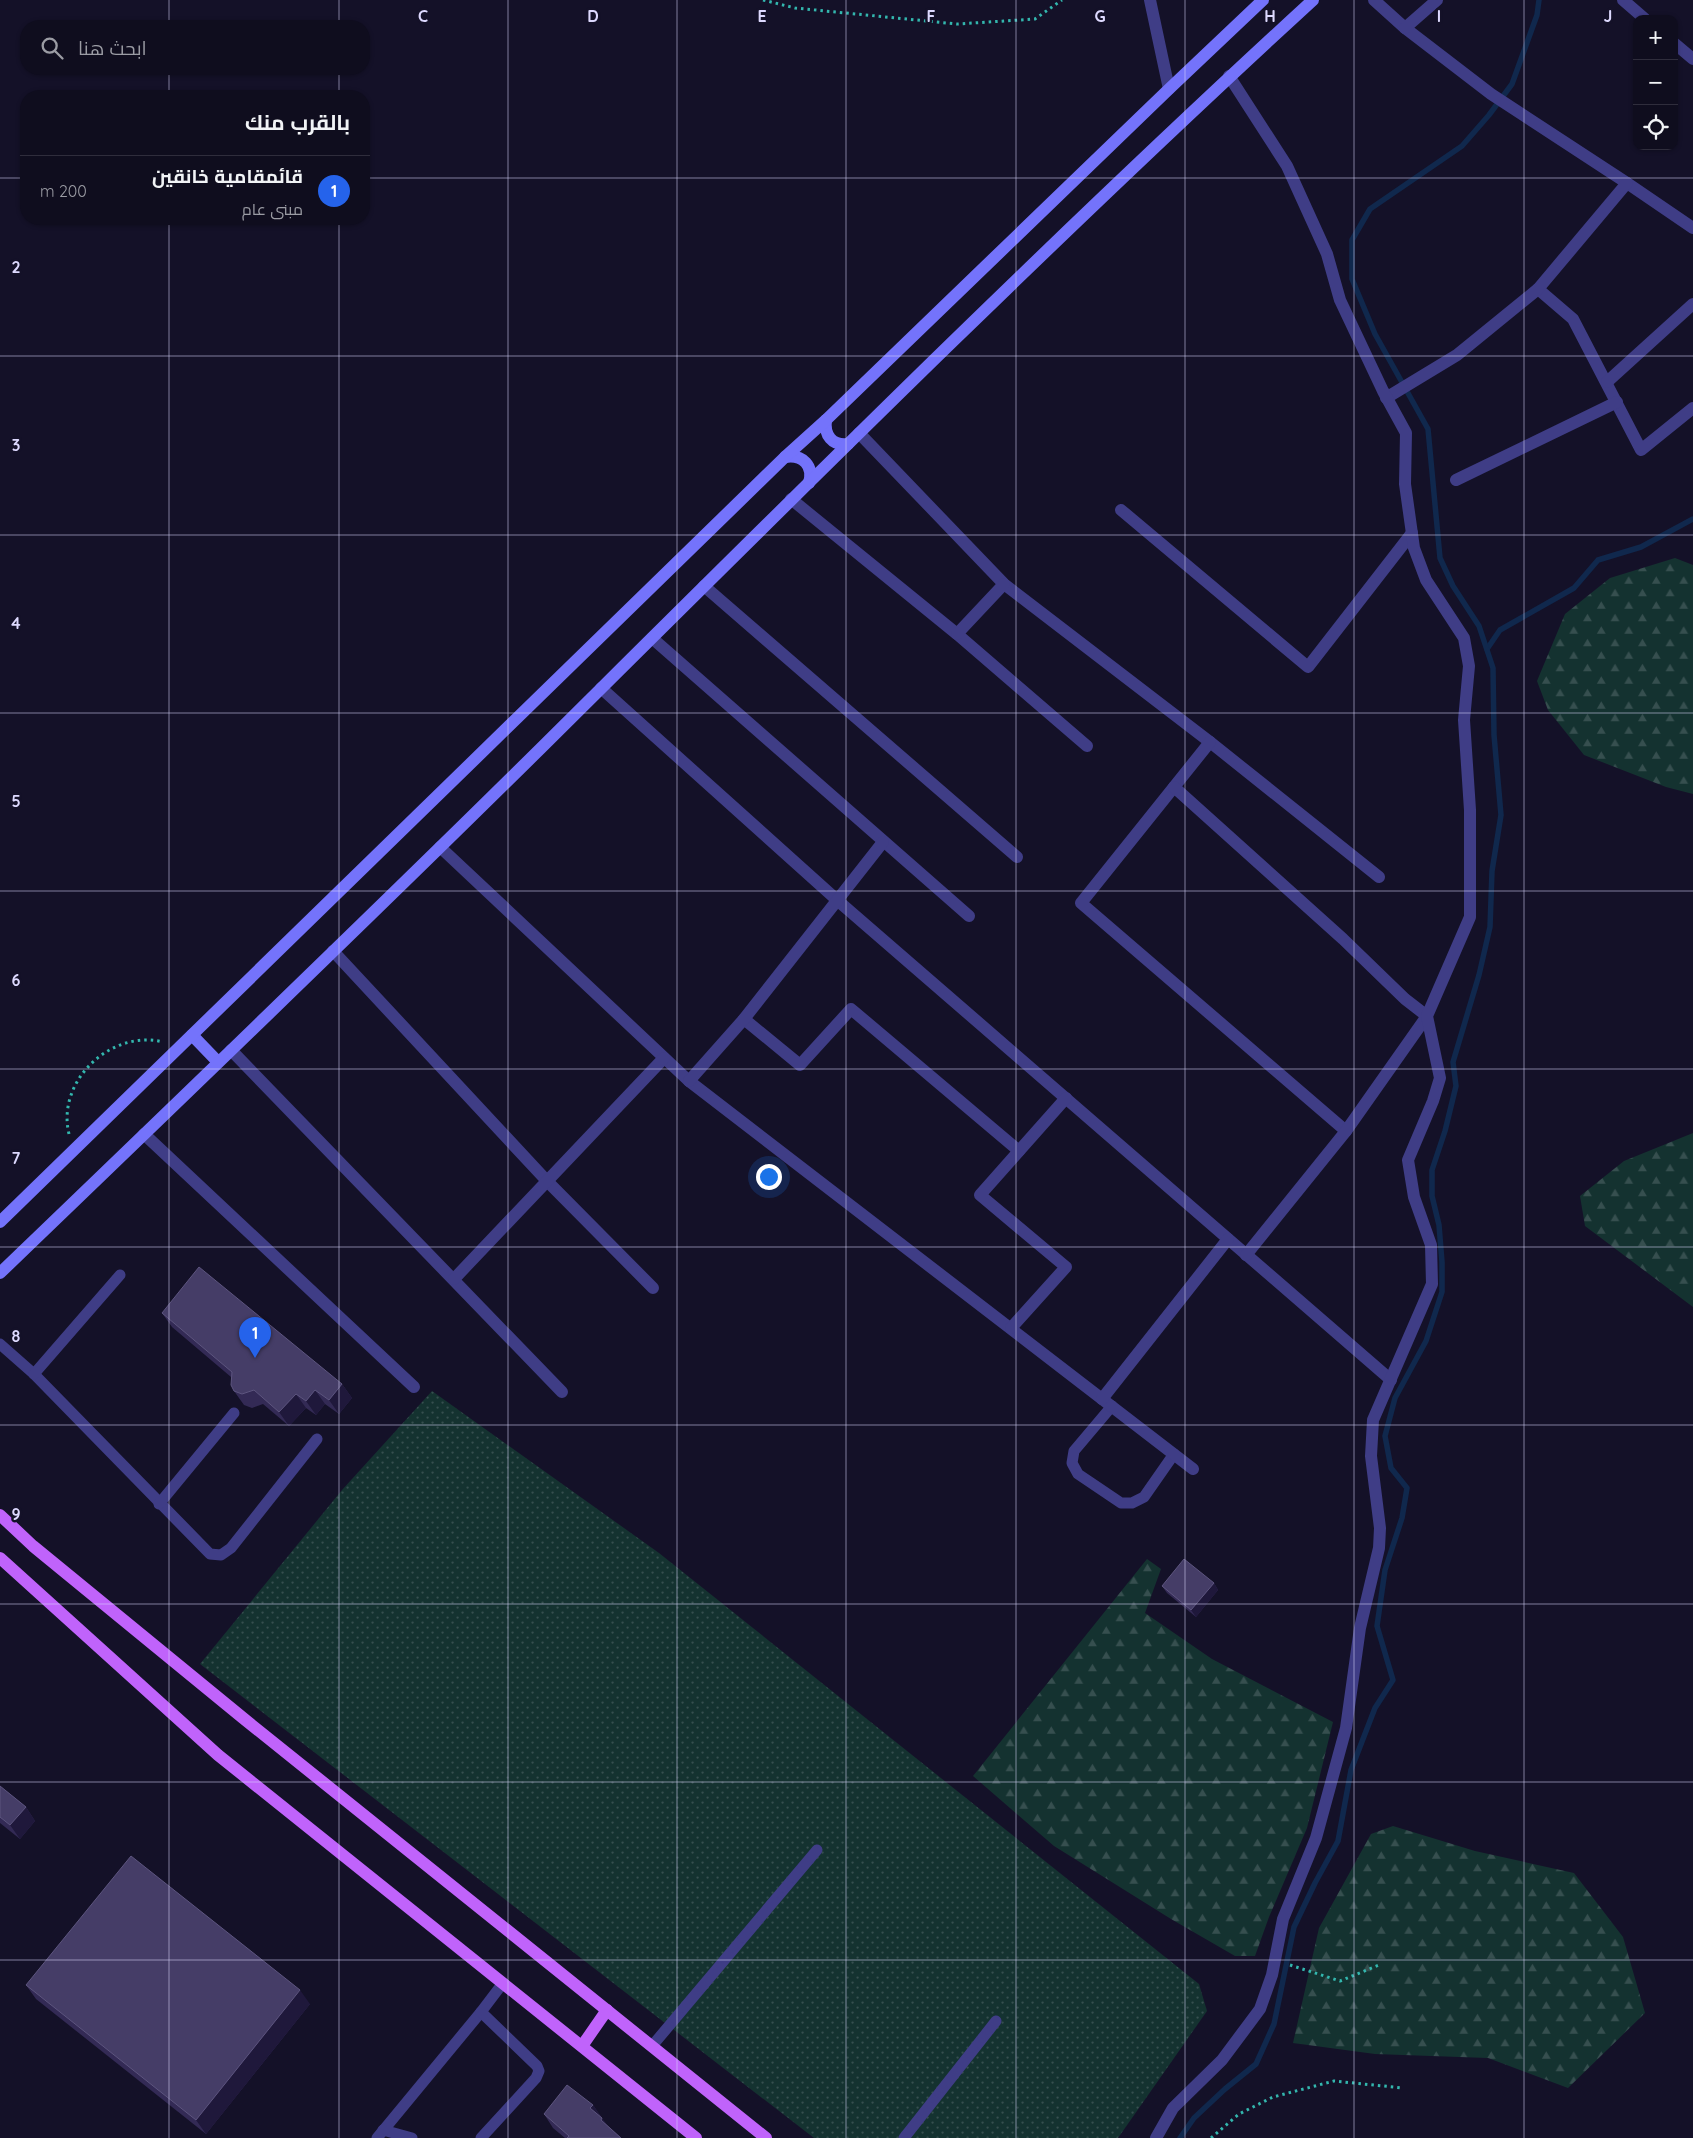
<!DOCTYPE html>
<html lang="ar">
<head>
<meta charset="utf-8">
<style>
  body { margin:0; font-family:Quicksand,Cairo,sans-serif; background:#181627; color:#f1f3f6; direction:rtl }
  .controls { position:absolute; right:15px; top:15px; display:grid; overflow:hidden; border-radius:10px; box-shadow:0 1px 4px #0004 }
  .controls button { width:45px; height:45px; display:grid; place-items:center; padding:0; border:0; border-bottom:1px solid #2f2d3c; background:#0f0d1e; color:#f1f3f6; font:25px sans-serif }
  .you { position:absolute; left:768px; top:1176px; width:18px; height:18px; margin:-12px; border:4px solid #fff; border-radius:50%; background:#1a73e8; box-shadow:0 0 0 8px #1a73e833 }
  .badge { display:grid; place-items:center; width:32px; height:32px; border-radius:50%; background:#2563eb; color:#fff; font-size:16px; font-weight:700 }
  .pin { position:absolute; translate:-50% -41px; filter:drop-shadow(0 1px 2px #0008) }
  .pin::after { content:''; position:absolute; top:26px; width:18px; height:15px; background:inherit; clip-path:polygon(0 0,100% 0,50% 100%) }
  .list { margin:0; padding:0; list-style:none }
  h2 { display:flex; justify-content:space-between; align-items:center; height:65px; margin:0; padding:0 20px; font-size:21px }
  h2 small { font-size:16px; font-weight:400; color:#9b9ca4 }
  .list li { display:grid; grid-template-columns:32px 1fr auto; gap:15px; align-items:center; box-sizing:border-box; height:70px; padding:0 20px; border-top:1px solid #2f2d3c }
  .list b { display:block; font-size:19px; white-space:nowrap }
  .list p { margin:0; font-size:16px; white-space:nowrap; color:#9b9ca4 }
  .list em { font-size:16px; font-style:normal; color:#9b9ca4 }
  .icon { flex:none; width:28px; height:28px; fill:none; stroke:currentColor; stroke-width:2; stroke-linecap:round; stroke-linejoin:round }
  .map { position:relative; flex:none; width:1693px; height:2138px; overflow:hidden; direction:ltr }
  .search { position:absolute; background:#0f0d1e; box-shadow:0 1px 4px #0004; left:20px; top:20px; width:350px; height:55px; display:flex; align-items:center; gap:12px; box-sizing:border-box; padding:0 18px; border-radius:20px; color:#9b9ca4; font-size:19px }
  .panel { position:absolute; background:#0f0d1e; box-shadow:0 1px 4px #0004; left:20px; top:90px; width:350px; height:135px; border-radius:20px; direction:rtl }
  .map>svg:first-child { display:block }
  .green { fill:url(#green-dots) }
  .forest { fill:url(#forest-firs) }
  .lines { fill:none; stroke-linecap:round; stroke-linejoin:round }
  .stream { stroke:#10284d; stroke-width:5.5 }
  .path { stroke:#33b7ae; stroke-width:3; stroke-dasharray:2.5 4; stroke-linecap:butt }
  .lane { stroke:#3f3d86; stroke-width:11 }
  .street { stroke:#3f3d86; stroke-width:12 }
  .secondary { stroke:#7473fb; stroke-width:12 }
  .primary { stroke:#c063fb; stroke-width:12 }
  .wall { fill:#332a55 }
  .shaded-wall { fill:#1f183b }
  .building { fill:#453d67; stroke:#5d557f }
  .grid { fill:none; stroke:#ddd9fe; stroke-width:1; stroke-opacity:0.55 }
  .grid-label { font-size:16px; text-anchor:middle; font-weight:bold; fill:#ddd9fe; stroke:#141128; stroke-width:5; stroke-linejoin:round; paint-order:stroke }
</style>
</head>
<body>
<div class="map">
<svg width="1693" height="2138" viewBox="0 0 1693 2138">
  <defs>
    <pattern id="green-dots" width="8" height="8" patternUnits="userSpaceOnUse" patternTransform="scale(1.25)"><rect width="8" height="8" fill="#143230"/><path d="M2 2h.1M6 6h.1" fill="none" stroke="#364f4f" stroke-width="1.8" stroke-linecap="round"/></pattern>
    <pattern id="forest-firs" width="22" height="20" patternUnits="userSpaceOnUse" patternTransform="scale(1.25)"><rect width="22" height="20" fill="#143230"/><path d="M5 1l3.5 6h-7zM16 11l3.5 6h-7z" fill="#364f4f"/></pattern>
  </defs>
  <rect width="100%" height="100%" fill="#141128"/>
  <path class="green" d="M 432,1391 L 659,1553 L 1199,1984 L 1207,2011 L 1118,2138 L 814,2138 L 200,1664 L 342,1490 Z"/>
  <g class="forest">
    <path d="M 1675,558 L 1693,565 L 1693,794 L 1666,787 L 1584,755 L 1548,710 L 1537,681 L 1565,614 L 1610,578 Z"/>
    <path d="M 1693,1133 L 1693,1307 L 1585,1226 L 1580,1196 L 1624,1161 Z"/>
    <path d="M 1147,1559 L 1161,1569 L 1145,1613 L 1212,1659 L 1333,1722 L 1307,1828 L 1269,1917 L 1255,1956 L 1235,1956 L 1171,1919 L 1054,1846 L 973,1776 Z"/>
    <path d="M 1393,1826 L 1475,1851 L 1574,1873 L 1623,1937 L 1645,2013 L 1568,2088 L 1488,2058 L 1375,2054 L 1293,2043 L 1319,1928 L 1371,1834 Z"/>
  </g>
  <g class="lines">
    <g class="stream">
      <path d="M 1487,649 L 1500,630 L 1574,588 L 1598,560 L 1641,547 L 1693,519"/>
      <path d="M 1180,2138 L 1194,2118 L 1225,2089 L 1256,2064 L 1274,2024 L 1294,1927 L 1315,1883 L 1338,1841 L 1351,1770 L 1375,1708 L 1393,1680 L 1377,1626 L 1385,1570 L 1402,1518 L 1407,1488 L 1391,1468 L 1385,1436 L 1395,1398 L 1426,1341 L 1442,1292 L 1442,1262 L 1439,1225 L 1432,1196 L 1432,1170 L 1445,1131 L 1456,1086 L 1453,1062 L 1479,975 L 1490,927 L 1492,871 L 1501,815 L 1494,735 L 1493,668 L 1479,626 L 1453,586 L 1440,558 L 1428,429 L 1375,334 L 1352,279 L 1352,240 L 1370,209 L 1462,146 L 1489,115 L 1512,84 L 1537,15 L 1539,0"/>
    </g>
    <g class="path">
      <path d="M 763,0 L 795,8 L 957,24 L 1035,19 L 1062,0"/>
      <path d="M 69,1134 C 56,1081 111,1029 163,1042"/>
      <path d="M 1290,1965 L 1340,1981 L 1379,1965"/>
      <path d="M 1211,2138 L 1239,2114 L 1273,2097 L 1334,2081 L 1403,2088"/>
    </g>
    <g class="lane">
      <path d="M 0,1344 L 34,1374 L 210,1554 L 221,1555 L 231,1548 L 317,1439"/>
      <path d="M 34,1374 L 120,1275"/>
      <path d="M 1112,1406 L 1074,1451 L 1072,1463 L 1078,1474 L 1121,1503 L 1132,1503 L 1144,1497 L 1174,1454"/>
      <path d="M 159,1504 L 234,1413"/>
      <path d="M 652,2046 L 817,1850"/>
      <path d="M 383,2130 L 412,2138"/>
      <path d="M 377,2138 L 481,2012"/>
      <path d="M 481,2138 L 536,2078 L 539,2071 L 537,2066 L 481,2012 L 503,1983"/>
      <path d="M 904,2138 L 996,2021"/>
    </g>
    <g class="street">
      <path d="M 1150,0 L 1169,89"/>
      <path d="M 1374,0 L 1405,28 L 1491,94 L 1627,183 L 1693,228"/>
      <path d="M 1623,0 L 1645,19"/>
      <path d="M 1405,28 L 1437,0"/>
      <path d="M 1674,43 L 1693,59"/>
      <path d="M 1538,289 L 1573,319 L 1641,450 L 1693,408"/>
      <path d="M 1607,382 L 1693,304"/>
      <path d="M 1386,398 L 1457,355 L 1538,289 L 1627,183"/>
      <path d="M 859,433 L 1004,584 L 1210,742 L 1379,877"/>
      <path d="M 1456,480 L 1617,402"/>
      <path d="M 791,499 L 957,634 L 1087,746"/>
      <path d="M 1121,510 L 1308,667 L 1412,533"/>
      <path d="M 704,586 L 1017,857"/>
      <path d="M 957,634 L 1004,584"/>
      <path d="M 652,638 L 969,916"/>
      <path d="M 601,688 L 837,900 L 1391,1380"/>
      <path d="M 1210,742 L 1081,903 L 1346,1131"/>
      <path d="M 1174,787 L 1343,939 L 1405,999 L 1427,1016 L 1346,1131 L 1246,1255"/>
      <path d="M 440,847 L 689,1081 L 1193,1469"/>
      <path d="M 333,951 L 547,1181 L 653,1288"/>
      <path d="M 744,1019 L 800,1065 L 851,1009 L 1019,1151"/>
      <path d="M 231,1050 L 562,1392"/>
      <path d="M 689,1081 L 744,1019 L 883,842"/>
      <path d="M 144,1134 L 414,1387"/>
      <path d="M 454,1279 L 664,1058"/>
      <path d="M 1011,1328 L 1066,1267 L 980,1195 L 1066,1098"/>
      <path d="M 1102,1399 L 1228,1239"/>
      <path d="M 1156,2138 L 1173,2108 L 1222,2060 L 1260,2009 L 1272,1975 L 1283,1919 L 1316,1838 L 1346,1728 L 1360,1628 L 1379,1548 L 1380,1528 L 1371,1456 L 1373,1420 L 1432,1284 L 1431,1245 L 1414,1197 L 1408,1160 L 1433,1101 L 1440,1078 L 1427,1016 L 1470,917 L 1470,810 L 1464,720 L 1469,666 L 1464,638 L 1426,580 L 1414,548 L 1405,484 L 1406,433 L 1383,391 L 1340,300 L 1327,254 L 1287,166 L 1229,76"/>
    </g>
    <g class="secondary">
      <path d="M 826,420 C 824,435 832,446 848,444"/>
      <path d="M 785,457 C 803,454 814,466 809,483"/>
      <path d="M 192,1035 L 218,1062"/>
      <path d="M 0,1222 L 785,457 L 826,420 L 1169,89 L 1263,0"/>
      <path d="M 0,1273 C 179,1101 358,929 534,755 C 791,500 1046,245 1313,0"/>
    </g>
    <g class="primary">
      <path d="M 0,1515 L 33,1546 L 243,1718 L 766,2138"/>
      <path d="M 0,1558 L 218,1755 L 696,2138"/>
      <path d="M 582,2046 L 607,2010"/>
    </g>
  </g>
  <g class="wall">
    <path d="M 162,1313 L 342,1384 L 352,1398 L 339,1414 L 325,1404 L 316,1415 L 306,1408 L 289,1426 L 263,1404 L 252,1408 L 244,1405 L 234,1391 L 231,1377 L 172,1327 Z"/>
    <path d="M 1214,1583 L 1218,1590 L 1196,1617 L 1167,1593 L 1162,1586 Z"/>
    <path d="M 0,1786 L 26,1807 L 35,1821 L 20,1839 L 0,1823 Z"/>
    <path d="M 26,1985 L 310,2004 L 206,2134 L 36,1999 Z"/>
    <path d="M 593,2105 L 608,2127 L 621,2138 L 565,2138 L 553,2128 L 544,2114 Z"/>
  </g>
  <g class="shaded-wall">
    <path d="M 342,1384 L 352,1398 L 339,1414 L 329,1400 Z"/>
    <path d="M 315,1390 L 325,1404 L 316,1415 L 306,1401 Z"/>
    <path d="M 296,1394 L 306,1408 L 289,1426 L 279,1412 Z"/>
    <path d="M 1214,1583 L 1218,1590 L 1196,1617 L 1191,1610 Z"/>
    <path d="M 26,1807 L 35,1821 L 20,1839 L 10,1825 Z"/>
    <path d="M 300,1990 L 310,2004 L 206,2134 L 196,2120 Z"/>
    <path d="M 593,2105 L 612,2132 L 610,2134 L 590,2108 Z"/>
  </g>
  <g class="building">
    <path d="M 199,1267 L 342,1384 L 329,1400 L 315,1390 L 306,1401 L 296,1394 L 279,1412 L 254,1390 L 242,1394 L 234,1391 L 231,1385 L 232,1372 L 162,1313 Z"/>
    <path d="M 1184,1559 L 1214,1583 L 1191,1610 L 1162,1586 Z"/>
    <path d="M 0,1786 L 26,1807 L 10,1825 L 0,1817 Z"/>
    <path d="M 131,1856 L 300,1990 L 196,2120 L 26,1985 Z"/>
    <path d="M 567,2085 L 593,2105 L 590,2108 L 602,2118 L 601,2120 L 621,2138 L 567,2138 L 569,2136 L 544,2114 Z"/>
  </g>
  <path class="grid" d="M 169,0 L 169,26M 339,0 L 339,26M 508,0 L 508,2138M 677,0 L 677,2138M 846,0 L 846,2138M 1016,0 L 1016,2138M 1185,0 L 1185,2138M 1354,0 L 1354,2138M 1524,0 L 1524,2138M 169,69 L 169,96M 339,69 L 339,96M 0,178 L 26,178M 364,178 L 1693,178M 169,219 L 169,2138M 339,219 L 339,2138M 0,356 L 1693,356M 0,535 L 1693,535M 0,713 L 1693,713M 0,891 L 1693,891M 0,1069 L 1693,1069M 0,1247 L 1693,1247M 0,1425 L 1693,1425M 0,1604 L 1693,1604M 0,1782 L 1693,1782M 0,1960 L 1693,1960"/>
  <g class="grid-label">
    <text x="423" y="22">C</text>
    <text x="593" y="22">D</text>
    <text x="762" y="22">E</text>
    <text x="931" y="22">F</text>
    <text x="1100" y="22">G</text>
    <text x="1270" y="22">H</text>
    <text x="1439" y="22">I</text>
    <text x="1608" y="22">J</text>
    <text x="16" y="273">2</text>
    <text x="16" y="451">3</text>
    <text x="16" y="629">4</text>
    <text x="16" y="807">5</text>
    <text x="16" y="986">6</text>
    <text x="16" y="1164">7</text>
    <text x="16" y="1342">8</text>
    <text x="16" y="1520">9</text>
  </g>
</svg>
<div class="controls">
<button>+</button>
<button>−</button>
<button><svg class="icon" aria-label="locate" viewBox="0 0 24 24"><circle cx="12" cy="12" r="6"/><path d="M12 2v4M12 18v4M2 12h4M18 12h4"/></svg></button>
</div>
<div class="you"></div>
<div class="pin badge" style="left:255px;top:1358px">1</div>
<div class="search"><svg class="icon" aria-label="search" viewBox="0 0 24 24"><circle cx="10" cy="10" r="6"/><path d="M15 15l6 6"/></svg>ابحث هنا</div>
<section class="panel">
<h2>بالقرب منك<small></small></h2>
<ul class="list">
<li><span class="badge">1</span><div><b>قائمقامية خانقين</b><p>مبنى عام</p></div><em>200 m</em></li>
</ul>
</section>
</div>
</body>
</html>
